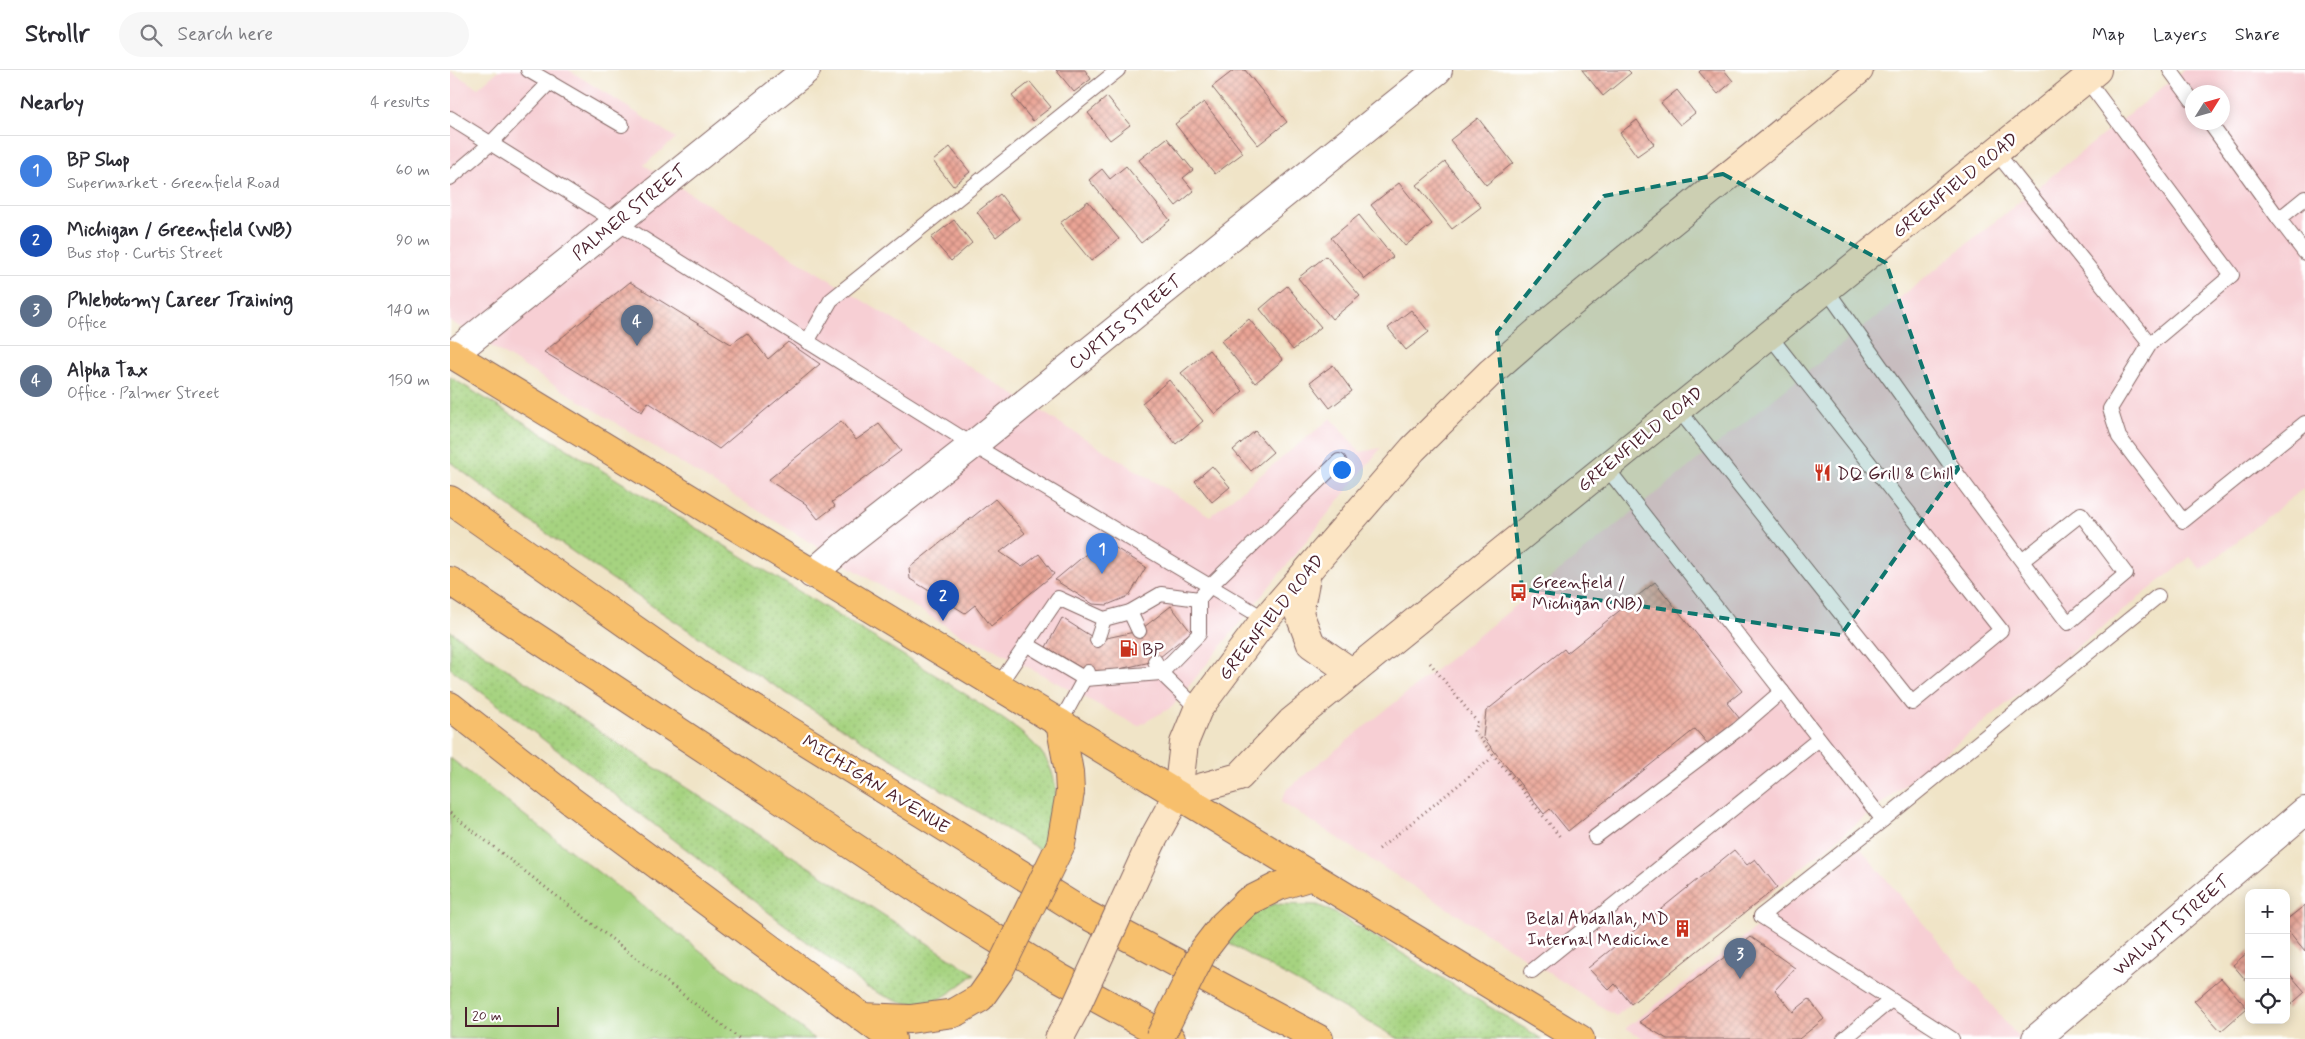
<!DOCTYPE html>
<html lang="en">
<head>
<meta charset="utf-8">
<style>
  body { margin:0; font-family:Mynerve,sans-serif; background:#f7f7f7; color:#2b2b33 }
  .controls { position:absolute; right:15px; bottom:15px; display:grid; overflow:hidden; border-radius:10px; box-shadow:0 2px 12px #0003 }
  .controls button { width:45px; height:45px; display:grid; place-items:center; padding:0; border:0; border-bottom:1px solid #e1e1e2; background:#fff; color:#2b2b33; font:25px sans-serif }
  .compass { position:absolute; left:1735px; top:15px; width:45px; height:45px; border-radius:50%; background:#fff; box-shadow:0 2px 12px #0003; rotate:53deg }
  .scale { position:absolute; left:15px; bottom:12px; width:94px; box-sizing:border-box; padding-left:5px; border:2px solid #4a1f2b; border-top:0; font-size:14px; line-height:18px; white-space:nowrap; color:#4a1f2b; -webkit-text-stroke:4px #fff; paint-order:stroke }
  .you { position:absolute; left:891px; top:399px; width:18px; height:18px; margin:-12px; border:4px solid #fff; border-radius:50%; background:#1a73e8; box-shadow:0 0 0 8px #1a73e833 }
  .badge { display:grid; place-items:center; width:32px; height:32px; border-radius:50%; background:#111827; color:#fff; font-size:16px; font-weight:700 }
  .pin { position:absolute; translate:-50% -41px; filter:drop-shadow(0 1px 2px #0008) }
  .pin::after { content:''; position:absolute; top:26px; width:18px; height:15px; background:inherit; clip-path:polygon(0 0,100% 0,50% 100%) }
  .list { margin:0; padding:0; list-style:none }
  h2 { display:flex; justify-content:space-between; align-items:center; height:65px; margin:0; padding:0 20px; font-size:21px }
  h2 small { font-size:16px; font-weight:400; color:#7c7c81 }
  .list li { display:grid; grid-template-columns:32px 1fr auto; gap:15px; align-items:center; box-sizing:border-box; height:70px; padding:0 20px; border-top:1px solid #e1e1e2 }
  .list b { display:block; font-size:19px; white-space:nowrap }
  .list p { margin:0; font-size:16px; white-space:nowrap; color:#7c7c81 }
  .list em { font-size:16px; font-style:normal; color:#7c7c81 }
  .icon { flex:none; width:28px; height:28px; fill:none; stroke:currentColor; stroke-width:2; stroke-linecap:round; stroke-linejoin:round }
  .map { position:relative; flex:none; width:1855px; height:969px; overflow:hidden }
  header { display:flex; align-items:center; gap:30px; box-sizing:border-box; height:70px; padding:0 25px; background:#fff; border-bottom:1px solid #e1e1e2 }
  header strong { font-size:24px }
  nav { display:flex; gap:28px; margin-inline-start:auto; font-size:18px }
  .search { width:350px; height:45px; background:#f7f7f7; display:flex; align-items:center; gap:12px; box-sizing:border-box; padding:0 18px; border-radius:28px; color:#7c7c81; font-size:19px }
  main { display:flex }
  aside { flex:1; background:#fff }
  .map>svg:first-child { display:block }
  .built { fill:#f7cfd4; fill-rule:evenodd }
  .grass { fill:url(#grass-dots); stroke:#787956 }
  .park { fill:#a6d380; stroke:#787956 }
  .building { fill:url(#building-cross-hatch) }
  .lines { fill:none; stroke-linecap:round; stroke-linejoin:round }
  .service-casing { stroke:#846462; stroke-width:16 }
  .minor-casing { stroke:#846462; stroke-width:30 }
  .secondary-casing { stroke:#846462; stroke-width:30 }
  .primary-casing { stroke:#846462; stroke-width:30 }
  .path { stroke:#846462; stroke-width:3; stroke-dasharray:1 4; stroke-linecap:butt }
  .service { stroke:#fff; stroke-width:14 }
  .minor { stroke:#fff; stroke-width:28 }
  .secondary { stroke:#fce5c4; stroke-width:28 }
  .primary { stroke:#f7bf6c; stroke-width:28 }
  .secondary-bridge-casing { stroke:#846462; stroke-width:30; stroke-linecap:butt }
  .primary-bridge-casing { stroke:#846462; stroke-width:30; stroke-linecap:butt }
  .secondary-bridge { stroke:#fce5c4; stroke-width:28 }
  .primary-bridge { stroke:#f7bf6c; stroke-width:28 }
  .marked { fill:#0f766e; fill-opacity:0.2; stroke:#0f766e; stroke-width:4; stroke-dasharray:10 6; stroke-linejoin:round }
  .labels { text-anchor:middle; stroke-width:5; stroke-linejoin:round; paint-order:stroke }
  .street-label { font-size:18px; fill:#4a1f2b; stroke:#fff }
  .poi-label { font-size:18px; fill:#4a1f2b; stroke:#fff; text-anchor:start }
</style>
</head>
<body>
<header>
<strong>Strollr</strong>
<div class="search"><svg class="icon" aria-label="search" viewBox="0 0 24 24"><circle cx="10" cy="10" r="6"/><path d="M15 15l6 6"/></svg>Search here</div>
<nav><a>Map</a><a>Layers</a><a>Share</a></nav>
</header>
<main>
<aside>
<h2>Nearby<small>4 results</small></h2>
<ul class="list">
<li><span class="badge" style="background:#3f7fe0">1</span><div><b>BP Shop</b><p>Supermarket · Greenfield Road</p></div><em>60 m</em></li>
<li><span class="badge" style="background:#1a4fb4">2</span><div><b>Michigan / Greenfield (WB)</b><p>Bus stop · Curtis Street</p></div><em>90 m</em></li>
<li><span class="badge" style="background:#5c6f8a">3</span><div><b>Phlebotomy Career Training</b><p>Office</p></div><em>140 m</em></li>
<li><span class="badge" style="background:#5c6f8a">4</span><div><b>Alpha Tax</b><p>Office · Palmer Street</p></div><em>150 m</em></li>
</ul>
</aside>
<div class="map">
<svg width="1855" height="969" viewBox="0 0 1855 969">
  <defs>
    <pattern id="grass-dots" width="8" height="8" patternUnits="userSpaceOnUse" patternTransform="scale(1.25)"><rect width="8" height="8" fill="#a6d380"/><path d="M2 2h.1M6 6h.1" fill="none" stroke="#90b56f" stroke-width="1.8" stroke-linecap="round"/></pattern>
    <pattern id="building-cross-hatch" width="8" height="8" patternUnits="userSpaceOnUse" patternTransform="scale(1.25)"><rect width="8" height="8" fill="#eaa495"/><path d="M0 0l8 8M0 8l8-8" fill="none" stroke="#c0857a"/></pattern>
  </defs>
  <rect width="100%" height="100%" fill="#fff"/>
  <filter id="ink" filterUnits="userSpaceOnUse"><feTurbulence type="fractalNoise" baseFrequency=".02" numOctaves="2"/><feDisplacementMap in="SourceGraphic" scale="10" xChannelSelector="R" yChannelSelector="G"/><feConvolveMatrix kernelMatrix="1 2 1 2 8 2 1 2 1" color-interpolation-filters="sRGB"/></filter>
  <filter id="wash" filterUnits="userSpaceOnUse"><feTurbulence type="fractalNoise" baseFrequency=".0096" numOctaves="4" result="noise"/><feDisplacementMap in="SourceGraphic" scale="20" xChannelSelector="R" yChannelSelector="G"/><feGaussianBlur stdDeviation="1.12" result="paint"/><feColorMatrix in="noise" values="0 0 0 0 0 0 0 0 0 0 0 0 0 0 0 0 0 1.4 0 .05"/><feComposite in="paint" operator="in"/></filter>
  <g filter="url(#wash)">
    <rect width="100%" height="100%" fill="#f0e4c7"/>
    <g class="built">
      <path d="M 49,0 L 119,0 L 226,68 L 194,95 L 760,446 L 881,348 L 910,382 L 931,378 L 722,637 L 688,656 L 544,579 L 509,564 L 0,251 L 0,1 L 28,18 Z"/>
      <path d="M 1734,0 L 1855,0 L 1855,417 L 1751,500 L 1740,487 L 1166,946 L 831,732 L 837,719 ZM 1742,22 L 1772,22 L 1772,52 L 1742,52 Z"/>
      <path d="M 1410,778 L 1570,969 L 1194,969 L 1176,958 Z"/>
    </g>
    <g class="grass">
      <path d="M 0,307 L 490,608 C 518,627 576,659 594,686 C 613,715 608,753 592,781 C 391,658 188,536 0,392 Z"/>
      <path d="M 0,561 L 176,679 L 525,904 C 514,912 495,928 483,932 C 459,939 436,927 416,917 L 0,598 Z"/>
      <path d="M 824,834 L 868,835 L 891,846 L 1092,969 L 949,969 L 774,871 L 809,840 Z"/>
    </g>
    <path class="park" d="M 0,688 L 365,969 L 0,969 Z"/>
    <g id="blocks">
      <g class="building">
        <path d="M 606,0 L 635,0 L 641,9 L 624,22 Z"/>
        <path d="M 784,0 L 795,0 L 837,52 L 808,75 L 762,17 Z"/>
        <path d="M 1132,0 L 1178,0 L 1181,3 L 1153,26 Z"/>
        <path d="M 1251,0 L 1274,0 L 1283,11 L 1268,24 L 1249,2 Z"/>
        <path d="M 580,12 L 601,37 L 583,51 L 562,26 Z"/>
        <path d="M 1227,20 L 1245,43 L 1230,55 L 1211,33 Z"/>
        <path d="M 657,27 L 680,55 L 660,70 L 638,43 Z"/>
        <path d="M 754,32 L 793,83 L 765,104 L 725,54 Z"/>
        <path d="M 1028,48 L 1063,93 L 1036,115 L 1000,70 Z"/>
        <path d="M 1187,50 L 1204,74 L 1187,86 L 1170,63 Z"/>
        <path d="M 717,68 L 743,100 L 733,108 L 744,121 L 726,136 L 689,90 Z"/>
        <path d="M 500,77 L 520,102 L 503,116 L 483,91 Z"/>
        <path d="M 995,92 L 1031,137 L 1002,159 L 967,115 Z"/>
        <path d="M 676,96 L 720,150 L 691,173 L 639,110 L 652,99 L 660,109 Z"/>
        <path d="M 949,113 L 982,154 L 955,176 L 921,135 Z"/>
        <path d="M 550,124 L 569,149 L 546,167 L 527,142 Z"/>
        <path d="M 638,131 L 669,169 L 641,191 L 610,153 Z"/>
        <path d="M 909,145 L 943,187 L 915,209 L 881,168 Z"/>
        <path d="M 504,150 L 522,173 L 501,191 L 481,168 Z"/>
        <path d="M 876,186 L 910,226 L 882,249 L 848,208 Z"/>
        <path d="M 180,212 L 281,274 L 297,263 L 318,289 L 338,272 L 370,294 L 269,379 L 198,332 L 192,342 L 94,282 Z"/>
        <path d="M 837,216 L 871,257 L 843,280 L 810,239 Z"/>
        <path d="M 961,240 L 979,262 L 956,280 L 938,258 Z"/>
        <path d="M 799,249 L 833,290 L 805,313 L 771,271 Z"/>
        <path d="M 759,280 L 793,321 L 765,344 L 731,303 Z"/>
        <path d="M 883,295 L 902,321 L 880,338 L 860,312 Z"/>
        <path d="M 719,310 L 753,351 L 726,374 L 692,333 Z"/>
        <path d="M 391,351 L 406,370 L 429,354 L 451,381 L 382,432 L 385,436 L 368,449 L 356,434 L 318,410 Z"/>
        <path d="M 805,361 L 823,382 L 801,401 L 783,380 Z"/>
        <path d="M 762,396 L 780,417 L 762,432 L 745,411 Z"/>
        <path d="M 545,429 L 575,463 L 550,482 L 572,497 L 589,484 L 604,504 L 541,556 L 525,535 L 515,543 L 460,509 L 459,498 Z"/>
        <path d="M 653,470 L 696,497 L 679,526 L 657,535 L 643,534 L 605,510 Z"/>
        <path d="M 1205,512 L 1292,621 L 1277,633 L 1290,649 L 1258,674 L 1245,659 L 1118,761 L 1100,739 L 1094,744 L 1033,667 L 1036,641 L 1114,579 L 1117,583 Z"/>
        <path d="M 721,536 L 741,562 L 705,591 L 643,605 L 596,577 L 612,548 L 647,570 L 689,561 Z"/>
        <path d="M 1284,780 L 1297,795 L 1305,789 L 1327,817 L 1181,934 L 1165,914 L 1159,920 L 1138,898 Z"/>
        <path d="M 1855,835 L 1855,881 L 1836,858 L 1836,850 Z"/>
        <path d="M 1301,867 L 1345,898 L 1325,920 L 1343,942 L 1359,929 L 1374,949 L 1349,969 L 1217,969 L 1189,952 Z"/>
        <path d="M 1799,881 L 1799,914 L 1783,895 Z"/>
        <path d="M 1836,900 L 1855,922 L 1836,939 Z"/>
        <path d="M 1771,908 L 1797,938 L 1771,961 L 1744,931 Z"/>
      </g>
    </g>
  </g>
  <g filter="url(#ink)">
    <use href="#blocks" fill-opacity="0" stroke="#846462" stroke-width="1"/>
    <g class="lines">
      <defs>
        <g id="service">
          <path d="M 78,0 L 172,55"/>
          <path d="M 1720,0 L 1742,30"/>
          <path d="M 1636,9 L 1782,205 L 1700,274 L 1660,339 L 1669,367 L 1733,451 L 1855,353"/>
          <path d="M 0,48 L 523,375 L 815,549"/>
          <path d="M 1759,52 L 1829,149 L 1855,128"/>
          <path d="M 1546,82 L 1700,274"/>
          <path d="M 0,108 L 40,74 L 100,12"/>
          <path d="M 1829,149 L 1855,183"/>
          <path d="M 1376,219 L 1510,408 L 1618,553 L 1676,504 L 1631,444 L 1572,491"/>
          <path d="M 357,272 L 381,230 L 668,0"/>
          <path d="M 1228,339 L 1462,633 L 1551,560 L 1319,265"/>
          <path d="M 1156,397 L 1433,750"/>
          <path d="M 680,542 L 689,561"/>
          <path d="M 647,570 L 654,549"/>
          <path d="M 576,574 L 635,609 L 711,603 L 749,564 L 749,529 L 760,516 L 889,391"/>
          <path d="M 705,591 L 711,603 L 748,639"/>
          <path d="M 548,616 L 608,528 L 654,549 L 680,542 L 711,524 L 749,529"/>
          <path d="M 610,653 L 638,602"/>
          <path d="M 1145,767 L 1287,660 L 1332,621"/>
          <path d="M 1082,901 L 1369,669"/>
          <path d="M 1394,969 L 1441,930"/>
          <path d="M 1502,969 L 1311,846 L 1433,750 L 1708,526"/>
        </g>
        <g id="minor">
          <path d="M 3,284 L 356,0"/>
          <path d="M 362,504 L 394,476 L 523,375 L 988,0"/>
          <path d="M 1586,969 L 1855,741"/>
        </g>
        <g id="secondary">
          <path d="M 857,502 L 849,543 L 861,574 L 901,602"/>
          <path d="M 728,724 L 789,707 L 841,652 L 1647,0"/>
          <path d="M 702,771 L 728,724 L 734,673 L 748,639 L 813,552 L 963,379 L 1041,302 L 1103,248 L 1409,0"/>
          <path d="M 609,969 L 625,939"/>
        </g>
        <g id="primary">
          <path d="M 0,283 L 1130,969"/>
          <path d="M 0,430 L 251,606 L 635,844 L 869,969"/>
          <path d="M 0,511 L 506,844 L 610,908 L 721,969"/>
          <path d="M 0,636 L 120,730 L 442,969"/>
          <path d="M 610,653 L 619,702 L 620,722"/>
          <path d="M 797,832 L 829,816 L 862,806"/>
          <path d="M 412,947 L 460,949 L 504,943"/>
        </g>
      </defs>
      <use href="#service" class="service-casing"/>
      <use href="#minor" class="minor-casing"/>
      <use href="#secondary" class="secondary-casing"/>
      <use href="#primary" class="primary-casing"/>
      <g class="path">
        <path d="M 980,593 L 1028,653 L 1024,661 L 1111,768"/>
        <path d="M 0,743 L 290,969"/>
        <path d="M 929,779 L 1042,688"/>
      </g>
      <use href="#service" class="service"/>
      <use href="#minor" class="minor"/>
      <use href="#secondary" class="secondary"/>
      <use href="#primary" class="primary"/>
      <defs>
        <path id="secondary-bridge" d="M 625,939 L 702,771"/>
        <g id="primary-bridge">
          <path d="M 504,943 L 530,928 L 549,901 L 611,774 L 620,722"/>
          <path d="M 709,969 L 753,881 L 773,855 L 797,832"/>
        </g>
      </defs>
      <use href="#secondary-bridge" class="secondary-bridge-casing"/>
      <use href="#primary-bridge" class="primary-bridge-casing"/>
      <use href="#secondary-bridge" class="secondary-bridge"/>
      <use href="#primary-bridge" class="primary-bridge"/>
    </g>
  </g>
  <path class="marked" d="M 1273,104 L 1436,193 L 1508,399 L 1391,565 L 1072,519 L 1047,262 L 1154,126 Z"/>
  <defs>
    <symbol id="restaurant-bare" viewBox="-9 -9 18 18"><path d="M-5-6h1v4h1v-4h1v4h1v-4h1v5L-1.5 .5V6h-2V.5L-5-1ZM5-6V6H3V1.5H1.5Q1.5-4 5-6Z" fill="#c8321e" stroke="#fff" stroke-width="2.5" paint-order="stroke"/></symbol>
    <symbol id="bus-bare" viewBox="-9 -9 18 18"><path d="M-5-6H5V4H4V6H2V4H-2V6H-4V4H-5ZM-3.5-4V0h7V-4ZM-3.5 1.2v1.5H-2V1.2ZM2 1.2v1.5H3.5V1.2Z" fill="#c8321e" stroke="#fff" stroke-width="2.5" paint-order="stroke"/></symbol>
    <symbol id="fuel-bare" viewBox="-9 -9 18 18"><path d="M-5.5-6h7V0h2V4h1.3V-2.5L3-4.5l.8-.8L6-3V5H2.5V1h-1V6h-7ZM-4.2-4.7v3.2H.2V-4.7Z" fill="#c8321e" stroke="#fff" stroke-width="2.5" paint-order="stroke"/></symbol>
    <symbol id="building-bare" viewBox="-9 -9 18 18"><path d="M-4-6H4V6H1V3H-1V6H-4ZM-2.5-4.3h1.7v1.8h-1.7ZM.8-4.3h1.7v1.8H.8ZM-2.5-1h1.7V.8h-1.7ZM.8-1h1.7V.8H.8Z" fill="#c8321e" stroke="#fff" stroke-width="2.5" paint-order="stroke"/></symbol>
  </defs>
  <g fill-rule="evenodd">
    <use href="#restaurant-bare" x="1360" y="390" width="25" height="25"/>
    <use href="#bus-bare" x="1056" y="510" width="25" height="25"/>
    <use href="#fuel-bare" x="666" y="566" width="25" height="25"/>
    <use href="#building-bare" x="1220" y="846" width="25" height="25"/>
  </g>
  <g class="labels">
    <g class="street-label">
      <text transform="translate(1505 115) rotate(-39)" y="6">GREENFIELD ROAD</text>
      <text transform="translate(179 142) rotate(-39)" y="6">PALMER STREET</text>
      <text transform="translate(675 252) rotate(-39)" y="6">CURTIS STREET</text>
      <text transform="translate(1190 369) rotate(-39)" y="6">GREENFIELD ROAD</text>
      <text transform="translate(821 547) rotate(-51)" y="6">GREENFIELD ROAD</text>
      <text transform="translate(426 714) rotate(32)" y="6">MICHIGAN AVENUE</text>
      <text transform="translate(1721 855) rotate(-40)" y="6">WALWIT STREET</text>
    </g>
    <g class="poi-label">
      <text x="1387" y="409">DQ Grill &amp; Chill</text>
      <text x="1082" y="518">Greenfield /<tspan x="1082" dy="21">Michigan (NB)</tspan></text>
      <text x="692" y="585">BP</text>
      <text x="1219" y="854" text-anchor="end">Belal Abdallah, MD<tspan x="1219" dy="21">Internal Medicine</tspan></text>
    </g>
  </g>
</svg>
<div class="controls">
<button>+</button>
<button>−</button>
<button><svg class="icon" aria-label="locate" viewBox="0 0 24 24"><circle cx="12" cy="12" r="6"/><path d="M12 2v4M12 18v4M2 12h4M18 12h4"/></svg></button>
</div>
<svg class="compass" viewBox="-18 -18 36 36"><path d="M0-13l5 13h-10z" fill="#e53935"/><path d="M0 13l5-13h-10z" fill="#7c7c81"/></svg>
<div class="scale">20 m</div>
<div class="you"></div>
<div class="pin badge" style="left:652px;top:504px;background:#3f7fe0">1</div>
<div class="pin badge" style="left:493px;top:551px;background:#1a4fb4">2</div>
<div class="pin badge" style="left:1290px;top:909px;background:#5c6f8a">3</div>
<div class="pin badge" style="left:187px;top:276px;background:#5c6f8a">4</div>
</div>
</main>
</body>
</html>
